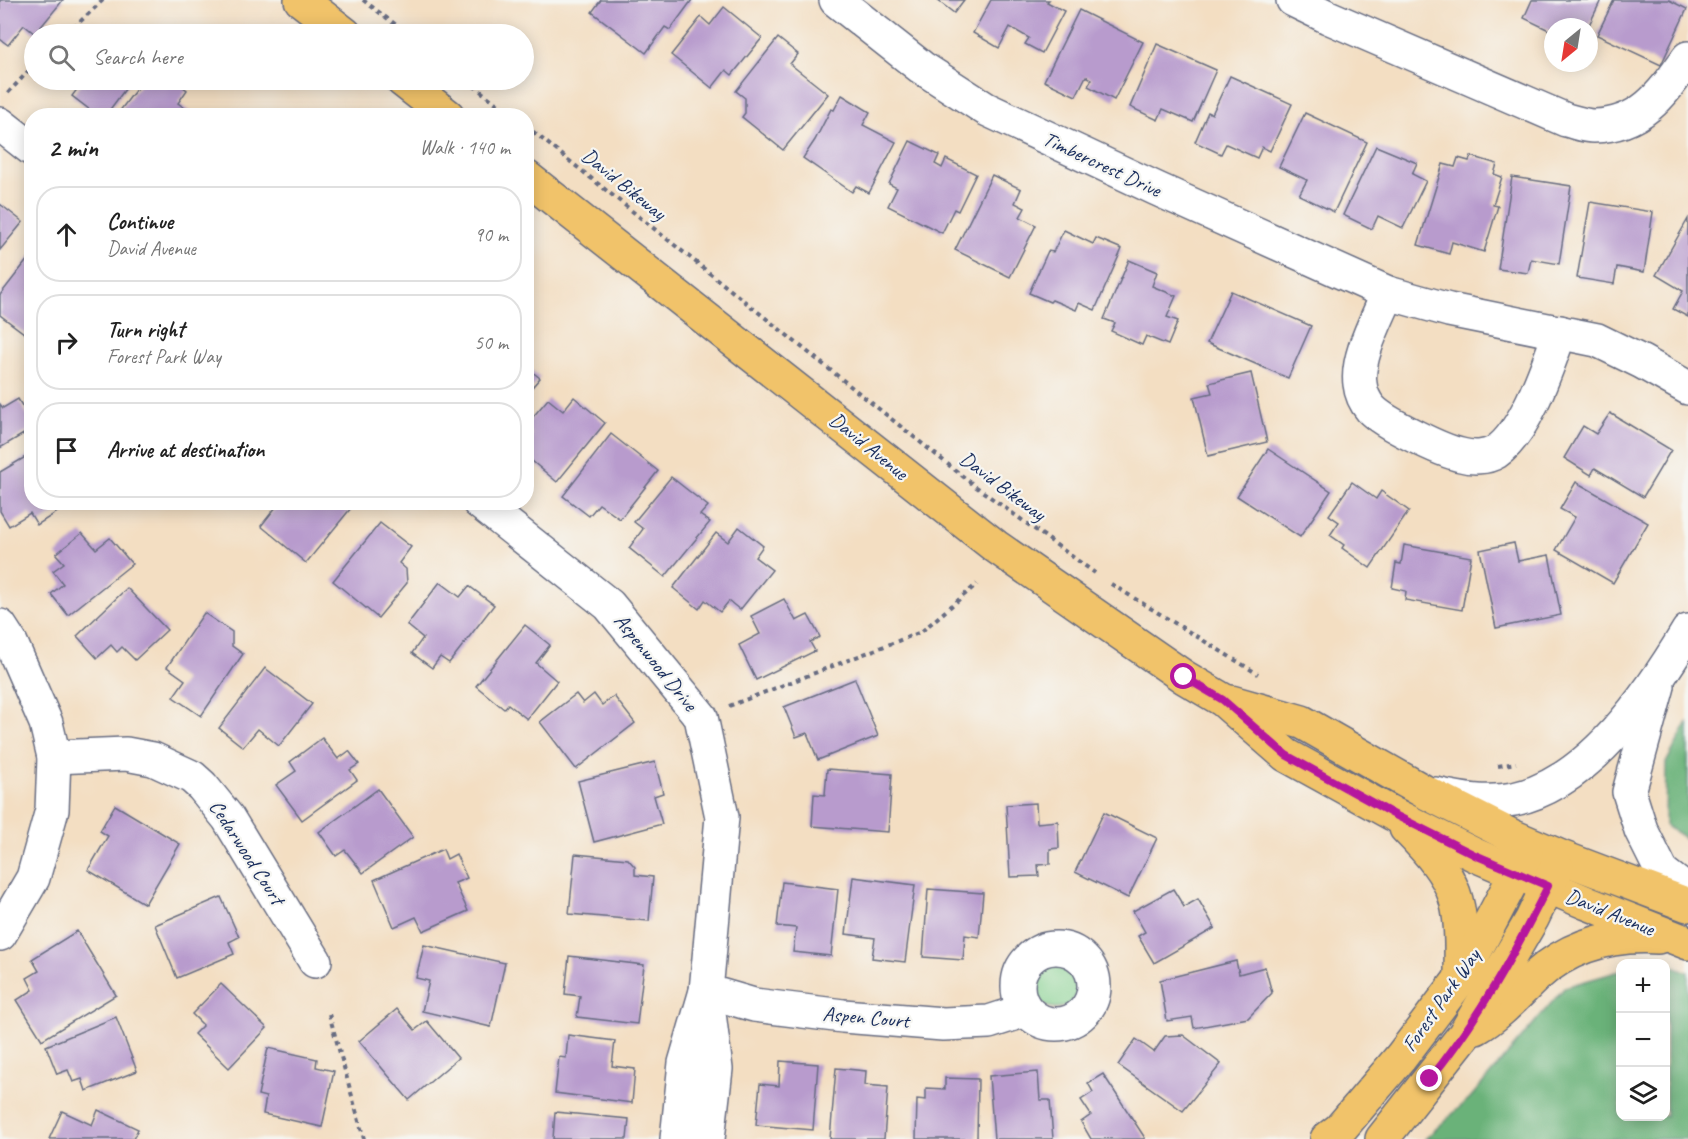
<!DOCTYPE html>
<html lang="en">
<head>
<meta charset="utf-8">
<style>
  body { margin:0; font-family:Caveat,sans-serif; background:#f6f6f6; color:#222 }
  .controls { position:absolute; right:18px; bottom:18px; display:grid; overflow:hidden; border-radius:12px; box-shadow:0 3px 15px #0003 }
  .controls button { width:54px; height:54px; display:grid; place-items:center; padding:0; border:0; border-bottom:2px solid #e0e0e0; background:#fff; color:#222; font:30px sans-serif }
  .compass { position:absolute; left:1544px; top:18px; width:54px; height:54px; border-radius:50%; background:#fff; box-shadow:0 3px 15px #0003; rotate:210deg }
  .stop { position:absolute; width:18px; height:18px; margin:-14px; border:4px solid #b5179e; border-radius:50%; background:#fff }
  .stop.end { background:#b5179e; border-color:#fff; box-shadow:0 2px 6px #0008 }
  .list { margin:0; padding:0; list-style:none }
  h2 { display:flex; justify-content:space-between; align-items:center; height:78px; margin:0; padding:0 24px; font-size:26px }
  h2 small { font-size:20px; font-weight:400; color:#767676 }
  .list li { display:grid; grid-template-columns:39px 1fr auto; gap:18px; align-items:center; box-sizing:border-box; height:96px; margin:0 12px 12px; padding:0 12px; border:2px solid #e0e0e0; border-radius:24px }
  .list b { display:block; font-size:22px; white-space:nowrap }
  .list p { margin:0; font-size:20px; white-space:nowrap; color:#767676 }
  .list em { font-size:20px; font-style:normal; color:#767676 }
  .icon { flex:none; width:33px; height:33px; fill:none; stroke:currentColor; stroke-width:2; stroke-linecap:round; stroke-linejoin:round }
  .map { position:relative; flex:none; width:1688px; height:1139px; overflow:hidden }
  .search { position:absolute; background:#fff; box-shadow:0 3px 15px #0003; left:24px; top:24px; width:510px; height:66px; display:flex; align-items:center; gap:15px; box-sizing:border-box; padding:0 21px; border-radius:33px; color:#767676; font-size:22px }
  .panel { position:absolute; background:#fff; box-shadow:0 3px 15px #0003; left:24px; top:108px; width:510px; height:402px; border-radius:24px }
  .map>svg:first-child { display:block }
  .green { fill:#84d08e; stroke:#508076; stroke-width:1.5 }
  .forest { fill:#6bb279; stroke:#43706c; stroke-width:1.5 }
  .building { fill:#b89bcd }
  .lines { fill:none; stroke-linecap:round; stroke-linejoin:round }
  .minor-casing { stroke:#676c81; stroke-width:36 }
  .major-casing { stroke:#676c81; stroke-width:36 }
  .path { stroke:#676c81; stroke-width:4; stroke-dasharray:4.5 4.5; stroke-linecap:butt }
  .minor { stroke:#fff; stroke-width:33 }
  .major { stroke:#f1c36a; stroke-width:33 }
  .route { stroke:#b5179e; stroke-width:8 }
  .labels { text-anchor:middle; stroke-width:4.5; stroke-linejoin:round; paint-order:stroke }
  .street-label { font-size:21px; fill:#1b2f5e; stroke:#f6f6f2 }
</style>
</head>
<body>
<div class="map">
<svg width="1688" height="1139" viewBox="0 0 1688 1139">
  <rect width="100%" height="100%" fill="#f6f6f2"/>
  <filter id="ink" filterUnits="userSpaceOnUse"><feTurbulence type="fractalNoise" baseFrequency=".0167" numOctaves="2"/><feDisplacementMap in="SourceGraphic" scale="12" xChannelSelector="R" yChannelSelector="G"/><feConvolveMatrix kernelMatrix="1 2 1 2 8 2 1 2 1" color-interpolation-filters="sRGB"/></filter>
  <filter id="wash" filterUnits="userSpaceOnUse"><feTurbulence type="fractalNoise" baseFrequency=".008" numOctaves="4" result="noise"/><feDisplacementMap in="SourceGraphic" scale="24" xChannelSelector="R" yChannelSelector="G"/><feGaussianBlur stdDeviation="1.35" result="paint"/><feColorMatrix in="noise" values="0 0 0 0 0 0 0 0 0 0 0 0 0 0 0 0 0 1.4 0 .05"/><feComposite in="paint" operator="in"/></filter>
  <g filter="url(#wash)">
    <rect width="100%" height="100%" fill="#f3dec2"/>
    <circle class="green" cx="1056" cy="985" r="23"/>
    <g class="forest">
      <path d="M 1688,722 L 1688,840 L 1665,825 L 1666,763 Z"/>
      <path d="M 1658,960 L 1688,972 L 1688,1139 L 1425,1139 L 1470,1098 L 1565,987 L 1620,971 L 1620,1116 L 1666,1116 L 1666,964 L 1646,963 Z"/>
    </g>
    <g id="blocks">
      <g class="building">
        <path d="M 0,0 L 63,0 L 35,34 L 24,25 L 8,45 L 0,39 Z"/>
        <path d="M 601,0 L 692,0 L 670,30 L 665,27 L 646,53 L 592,12 Z"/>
        <path d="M 937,0 L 964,0 L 954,13 Z"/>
        <path d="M 991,0 L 1049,0 L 1047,2 L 1064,11 L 1042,53 L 1025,44 L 1029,38 L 1010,27 L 999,48 L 973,33 Z"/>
        <path d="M 1532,0 L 1601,0 L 1588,27 L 1553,27 L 1553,32 L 1524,18 Z"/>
        <path d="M 1614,0 L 1669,0 L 1687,9 L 1661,65 L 1597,35 Z"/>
        <path d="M 724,7 L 762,38 L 732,75 L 726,70 L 712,88 L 671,55 L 701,17 L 710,25 Z"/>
        <path d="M 1079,10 L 1143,42 L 1114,100 L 1088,86 L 1092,79 L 1086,76 L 1076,96 L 1044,81 Z"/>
        <path d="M 778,38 L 798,54 L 790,64 L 828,94 L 783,150 L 742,117 L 745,113 L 745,98 L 736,91 Z"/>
        <path d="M 1157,44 L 1216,70 L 1193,122 L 1163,109 L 1158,120 L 1130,107 Z"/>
        <path d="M 1230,76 L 1292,104 L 1270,151 L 1262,147 L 1257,158 L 1226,144 L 1221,154 L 1195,142 L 1208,112 L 1212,114 Z"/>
        <path d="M 84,80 L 132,80 L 105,116 L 98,116 L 72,96 Z"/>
        <path d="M 143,80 L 174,80 L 187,90 L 178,103 L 195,116 L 116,116 Z"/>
        <path d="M 842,95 L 870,112 L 863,125 L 896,142 L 869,193 L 856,186 L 852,192 L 803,158 L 815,140 L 831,109 L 834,110 Z"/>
        <path d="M 1305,113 L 1367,142 L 1334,212 L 1299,195 L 1307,180 L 1279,167 Z"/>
        <path d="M 910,141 L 939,155 L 935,164 L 942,168 L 946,159 L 976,174 L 958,211 L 954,209 L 942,233 L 888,206 L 897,188 L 889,184 Z"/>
        <path d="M 1376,146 L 1417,163 L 1412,174 L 1426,181 L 1403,228 L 1378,216 L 1372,229 L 1343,215 Z"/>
        <path d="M 1471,156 L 1497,164 L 1494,174 L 1502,177 L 1493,205 L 1498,206 L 1484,252 L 1452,242 L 1449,254 L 1418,245 L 1443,164 L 1455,167 L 1458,158 L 1469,161 Z"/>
        <path d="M 992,175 L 1021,189 L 1015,203 L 1025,208 L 1020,217 L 1036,225 L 1010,277 L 955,250 Z"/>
        <path d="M 1512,177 L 1571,186 L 1559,264 L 1531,259 L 1528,273 L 1498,269 Z"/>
        <path d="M 1590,202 L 1653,212 L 1644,272 L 1617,267 L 1614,284 L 1577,278 Z"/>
        <path d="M 0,204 L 23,222 L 0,250 Z"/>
        <path d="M 1688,219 L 1688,317 L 1673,309 L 1683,291 L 1656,275 Z"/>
        <path d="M 1064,230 L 1093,244 L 1096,238 L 1122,249 L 1095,310 L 1079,303 L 1076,310 L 1052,300 L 1050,302 L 1029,293 L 1048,251 L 1053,252 Z"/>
        <path d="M 32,254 L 32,339 L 0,315 L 0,295 Z"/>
        <path d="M 1129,260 L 1157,272 L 1152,286 L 1176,296 L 1167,317 L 1178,321 L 1168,345 L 1146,336 L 1142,345 L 1111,331 L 1115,323 L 1104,319 Z"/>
        <path d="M 1231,291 L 1311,326 L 1288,378 L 1207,343 Z"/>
        <path d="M 526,367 L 540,378 L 526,394 Z"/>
        <path d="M 1251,373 L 1267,442 L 1208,456 L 1194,397 L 1212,393 L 1209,383 Z"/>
        <path d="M 574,397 L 605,423 L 557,482 L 526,456 L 526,441 L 533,434 L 526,429 L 526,425 L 548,399 L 563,411 Z"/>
        <path d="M 18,399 L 32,422 L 32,429 L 0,448 L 0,404 L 3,408 Z"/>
        <path d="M 1610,413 L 1671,450 L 1643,497 L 1595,468 L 1591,475 L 1564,458 L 1583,426 L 1596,434 Z"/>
        <path d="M 611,434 L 658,471 L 620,519 L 599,504 L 589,516 L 563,496 Z"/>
        <path d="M 1268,449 L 1331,491 L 1300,537 L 1237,496 Z"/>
        <path d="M 32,453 L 32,502 L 73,502 L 37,525 L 30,513 L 9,526 L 0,511 L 0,472 Z"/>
        <path d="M 671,477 L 708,506 L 700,515 L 710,522 L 665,577 L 629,548 L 643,529 L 634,522 Z"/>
        <path d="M 1352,482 L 1376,499 L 1381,491 L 1409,511 L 1370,568 L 1342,548 L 1344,545 L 1330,535 L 1339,522 L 1329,515 Z"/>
        <path d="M 1576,482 L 1648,523 L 1613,583 L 1556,550 L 1575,517 L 1560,509 Z"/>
        <path d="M 280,502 L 356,502 L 306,563 L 261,526 Z"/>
        <path d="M 380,523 L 411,547 L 399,563 L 406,569 L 407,583 L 378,618 L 333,581 Z"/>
        <path d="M 739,527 L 763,546 L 755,557 L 772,570 L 740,610 L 729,601 L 720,612 L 705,600 L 699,609 L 673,588 L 716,533 L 728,542 Z"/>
        <path d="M 82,533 L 96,549 L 110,538 L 132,564 L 68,615 L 51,594 L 63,584 L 53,571 L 64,563 L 56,554 Z"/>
        <path d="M 1514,543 L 1518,561 L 1549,555 L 1561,615 L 1496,628 L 1480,550 Z"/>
        <path d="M 1404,545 L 1471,557 L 1462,610 L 1405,600 L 1406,591 L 1392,588 L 1396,563 L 1401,564 Z"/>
        <path d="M 440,582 L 460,597 L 469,586 L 494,605 L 449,663 L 440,657 L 432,668 L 412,653 L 423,638 L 407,625 Z"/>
        <path d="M 127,588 L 167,630 L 135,660 L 122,647 L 117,652 L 111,645 L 97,658 L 77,636 Z"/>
        <path d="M 784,599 L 796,621 L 808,615 L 820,637 L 810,642 L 815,651 L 756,680 L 739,645 L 760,634 L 751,616 Z"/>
        <path d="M 204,613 L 232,632 L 232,646 L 243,654 L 201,716 L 173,697 L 185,680 L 167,667 Z"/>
        <path d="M 525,625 L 550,645 L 536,663 L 557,681 L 527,719 L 508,704 L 504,709 L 476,686 Z"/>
        <path d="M 265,668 L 312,704 L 279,746 L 258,729 L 243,747 L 219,728 Z"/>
        <path d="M 855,679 L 878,736 L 818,760 L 807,733 L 796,737 L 784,707 Z"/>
        <path d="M 576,694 L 583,703 L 594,694 L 602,705 L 614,696 L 635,723 L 576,769 L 540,722 Z"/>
        <path d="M 322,738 L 338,759 L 349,751 L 359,764 L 350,770 L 357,780 L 302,820 L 276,785 L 296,771 L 290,762 Z"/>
        <path d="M 655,762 L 663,793 L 654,796 L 662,824 L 594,842 L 578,781 Z"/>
        <path d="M 827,769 L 892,774 L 888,832 L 812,826 L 814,794 L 825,795 Z"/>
        <path d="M 378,789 L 413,837 L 363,873 L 345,850 L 336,856 L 319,832 Z"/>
        <path d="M 1036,803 L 1037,823 L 1058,821 L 1059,848 L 1050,849 L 1050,864 L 1038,865 L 1039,876 L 1010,877 L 1006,805 Z"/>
        <path d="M 115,805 L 180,844 L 145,904 L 88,870 L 108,836 L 100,831 Z"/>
        <path d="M 1104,812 L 1157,838 L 1128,898 L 1075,872 Z"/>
        <path d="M 443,849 L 447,859 L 456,854 L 467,878 L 455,883 L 468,911 L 423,931 L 416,917 L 394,927 L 374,880 Z"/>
        <path d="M 575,854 L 628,859 L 635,867 L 635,875 L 653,877 L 649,921 L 569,914 Z"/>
        <path d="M 853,877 L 915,885 L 905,962 L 872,958 L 875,938 L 846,934 Z"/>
        <path d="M 782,882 L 838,889 L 831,956 L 793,952 L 796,928 L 777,926 Z"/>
        <path d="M 928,889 L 983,893 L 979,937 L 965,935 L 963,960 L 923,957 Z"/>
        <path d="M 1173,889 L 1184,907 L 1198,899 L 1215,928 L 1154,963 L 1138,936 L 1145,932 L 1133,911 Z"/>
        <path d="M 221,897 L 239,937 L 229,942 L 234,954 L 177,978 L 155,925 Z"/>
        <path d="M 77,931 L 116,995 L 42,1040 L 17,1000 L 33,990 L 27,978 L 39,971 L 32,959 Z"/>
        <path d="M 424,945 L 505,963 L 491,1027 L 422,1011 L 429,981 L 416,978 Z"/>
        <path d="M 569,956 L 644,965 L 637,1024 L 577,1017 L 580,996 L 565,994 Z"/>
        <path d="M 1236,961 L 1239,974 L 1265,967 L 1272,993 L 1248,1018 L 1194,1028 L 1192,1017 L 1167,1021 L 1160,980 Z"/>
        <path d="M 221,984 L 267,1028 L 229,1068 L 194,1034 L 203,1025 L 192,1014 Z"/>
        <path d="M 397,1009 L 415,1030 L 427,1021 L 458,1058 L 409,1100 L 359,1041 Z"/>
        <path d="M 116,1017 L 137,1071 L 86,1091 L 82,1079 L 73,1082 L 68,1070 L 57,1074 L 46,1046 Z"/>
        <path d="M 568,1035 L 615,1041 L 612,1066 L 635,1069 L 632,1103 L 555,1093 L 559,1057 L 566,1058 Z"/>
        <path d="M 1183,1035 L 1221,1064 L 1183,1111 L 1118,1065 L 1136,1039 L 1154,1052 L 1165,1036 Z"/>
        <path d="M 268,1048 L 317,1059 L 316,1067 L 334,1071 L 322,1127 L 263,1114 L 266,1097 L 258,1095 Z"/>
        <path d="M 780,1061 L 818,1064 L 813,1130 L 756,1125 L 760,1084 L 779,1086 Z"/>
        <path d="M 836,1068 L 866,1071 L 865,1085 L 888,1087 L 884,1139 L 830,1139 Z"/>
        <path d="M 1038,1072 L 1040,1100 L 1050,1100 L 1053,1139 L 994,1139 L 989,1076 Z"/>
        <path d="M 1103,1074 L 1145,1138 L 1143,1139 L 1091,1139 L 1081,1122 L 1091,1115 L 1081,1100 L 1093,1092 L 1088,1083 Z"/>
        <path d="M 945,1078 L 978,1079 L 977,1139 L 916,1139 L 917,1099 L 926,1100 L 926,1088 L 945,1089 Z"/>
        <path d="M 98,1110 L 138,1129 L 133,1139 L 49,1139 L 62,1111 L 92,1125 Z"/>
        <path d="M 555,1112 L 629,1119 L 627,1139 L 553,1139 Z"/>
      </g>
    </g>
  </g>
  <g filter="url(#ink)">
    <use href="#blocks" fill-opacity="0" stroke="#676c81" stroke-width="1.5"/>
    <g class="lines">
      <defs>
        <g id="minor">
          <path d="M 836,0 L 921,67 L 986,109 L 1157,189 L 1388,293 L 1449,310 L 1597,340 L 1642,362 L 1688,388"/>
          <path d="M 1293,0 L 1328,17 L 1566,120 C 1575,122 1585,126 1594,126 C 1642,125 1663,93 1688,58"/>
          <path d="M 0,124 L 32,149"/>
          <path d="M 1388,293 C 1378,318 1356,357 1360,384 C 1361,393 1365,402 1371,409 C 1384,423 1442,451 1461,455 C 1472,458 1486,458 1496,452 C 1526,432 1548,365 1560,332"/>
          <path d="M 479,502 L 609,605 L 701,717 L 722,817 L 706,991 L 685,1063 L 677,1139"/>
          <path d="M 0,626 L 11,643 L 46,723 L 54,757 L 52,810 L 33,878 L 0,934"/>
          <path d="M 1658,686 L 1629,792 L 1641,830 L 1662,872 L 1688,892"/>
          <path d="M 54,757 L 126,754 L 153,759 L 192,777 L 202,786 L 228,818 L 315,961"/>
          <path d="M 1436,794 C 1462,800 1487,804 1514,799 C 1590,783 1651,693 1688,631"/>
          <circle cx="1056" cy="986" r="38"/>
          <path d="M 706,991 L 754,1005 L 843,1016 L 943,1024 L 989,1022 L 1026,1010"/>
          <path d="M 708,1005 L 716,1069 L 708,1139"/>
        </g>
        <g id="major">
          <path d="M 301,0 L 345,34"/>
          <path d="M 402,80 L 448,116"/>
          <path d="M 526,177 L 995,546 L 1184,677 L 1223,700 L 1286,755 L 1393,814 L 1475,855 L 1587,903 L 1688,943"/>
          <path d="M 1231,702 L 1302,722 L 1423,791 L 1512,836 L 1561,857 L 1688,905"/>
          <path d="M 1406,828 C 1459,882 1462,899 1461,972"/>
          <path d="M 1476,1028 C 1499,1015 1516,995 1535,977 C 1570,945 1612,934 1658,937"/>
          <path d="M 1327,1139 L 1340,1129 L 1401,1057 L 1461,978 L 1526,854"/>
          <path d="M 1382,1139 L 1464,1035 L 1532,919 L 1557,867"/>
        </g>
      </defs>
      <use href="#minor" class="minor-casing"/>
      <use href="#major" class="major-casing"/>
      <g class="path">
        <path d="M 363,0 L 408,34"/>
        <path d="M 67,34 L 103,0"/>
        <path d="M 466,80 L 513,116"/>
        <path d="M 8,93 L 34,65"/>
        <path d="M 526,126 L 975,486 L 1095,573"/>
        <path d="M 1111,584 L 1258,674"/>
        <path d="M 729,706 L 921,632 L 977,584"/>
        <path d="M 1498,766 L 1516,763"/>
        <path d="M 329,1014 L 364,1139"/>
      </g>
      <use href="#minor" class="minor"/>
      <use href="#major" class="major"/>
    </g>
  </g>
  <g class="lines" filter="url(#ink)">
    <path class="route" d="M 1184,677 L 1223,700 L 1286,755 L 1393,814 L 1475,855 L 1548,886 C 1514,954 1478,1020 1430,1079"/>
  </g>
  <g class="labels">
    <g class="street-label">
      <text transform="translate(1102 164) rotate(25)" y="7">Timbercrest Drive</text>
      <text transform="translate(624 184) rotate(39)" y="7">David Bikeway</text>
      <text transform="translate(869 446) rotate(39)" y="7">David Avenue</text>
      <text transform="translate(1003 486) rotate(37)" y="7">David Bikeway</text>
      <text transform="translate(656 662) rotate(51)" y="7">Aspenwood Drive</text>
      <text transform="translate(247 852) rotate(57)" y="7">Cedarwood Court</text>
      <text transform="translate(1610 912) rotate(22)" y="7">David Avenue</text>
      <text transform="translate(1441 1000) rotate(-55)" y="7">Forest Park Way</text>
      <text transform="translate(866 1017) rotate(5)" y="7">Aspen Court</text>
    </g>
  </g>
</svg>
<div class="controls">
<button>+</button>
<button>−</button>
<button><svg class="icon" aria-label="layers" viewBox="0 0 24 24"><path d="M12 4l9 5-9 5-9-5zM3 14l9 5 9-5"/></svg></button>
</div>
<svg class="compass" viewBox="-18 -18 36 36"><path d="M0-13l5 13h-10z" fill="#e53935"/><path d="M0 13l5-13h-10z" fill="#767676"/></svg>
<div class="stop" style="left:1184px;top:677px"></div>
<div class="stop end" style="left:1430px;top:1079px"></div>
<div class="search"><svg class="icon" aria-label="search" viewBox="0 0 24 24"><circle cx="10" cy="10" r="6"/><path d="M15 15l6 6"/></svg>Search here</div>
<section class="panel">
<h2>2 min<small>Walk · 140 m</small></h2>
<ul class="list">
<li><svg class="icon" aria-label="ahead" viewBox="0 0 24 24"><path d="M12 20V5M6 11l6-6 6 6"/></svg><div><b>Continue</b><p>David Avenue</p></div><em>90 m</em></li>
<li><svg class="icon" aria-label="right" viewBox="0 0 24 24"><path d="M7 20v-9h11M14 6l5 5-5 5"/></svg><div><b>Turn right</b><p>Forest Park Way</p></div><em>50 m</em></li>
<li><svg class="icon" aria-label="arrive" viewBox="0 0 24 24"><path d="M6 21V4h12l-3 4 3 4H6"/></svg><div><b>Arrive at destination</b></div></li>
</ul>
</section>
</div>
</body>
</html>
